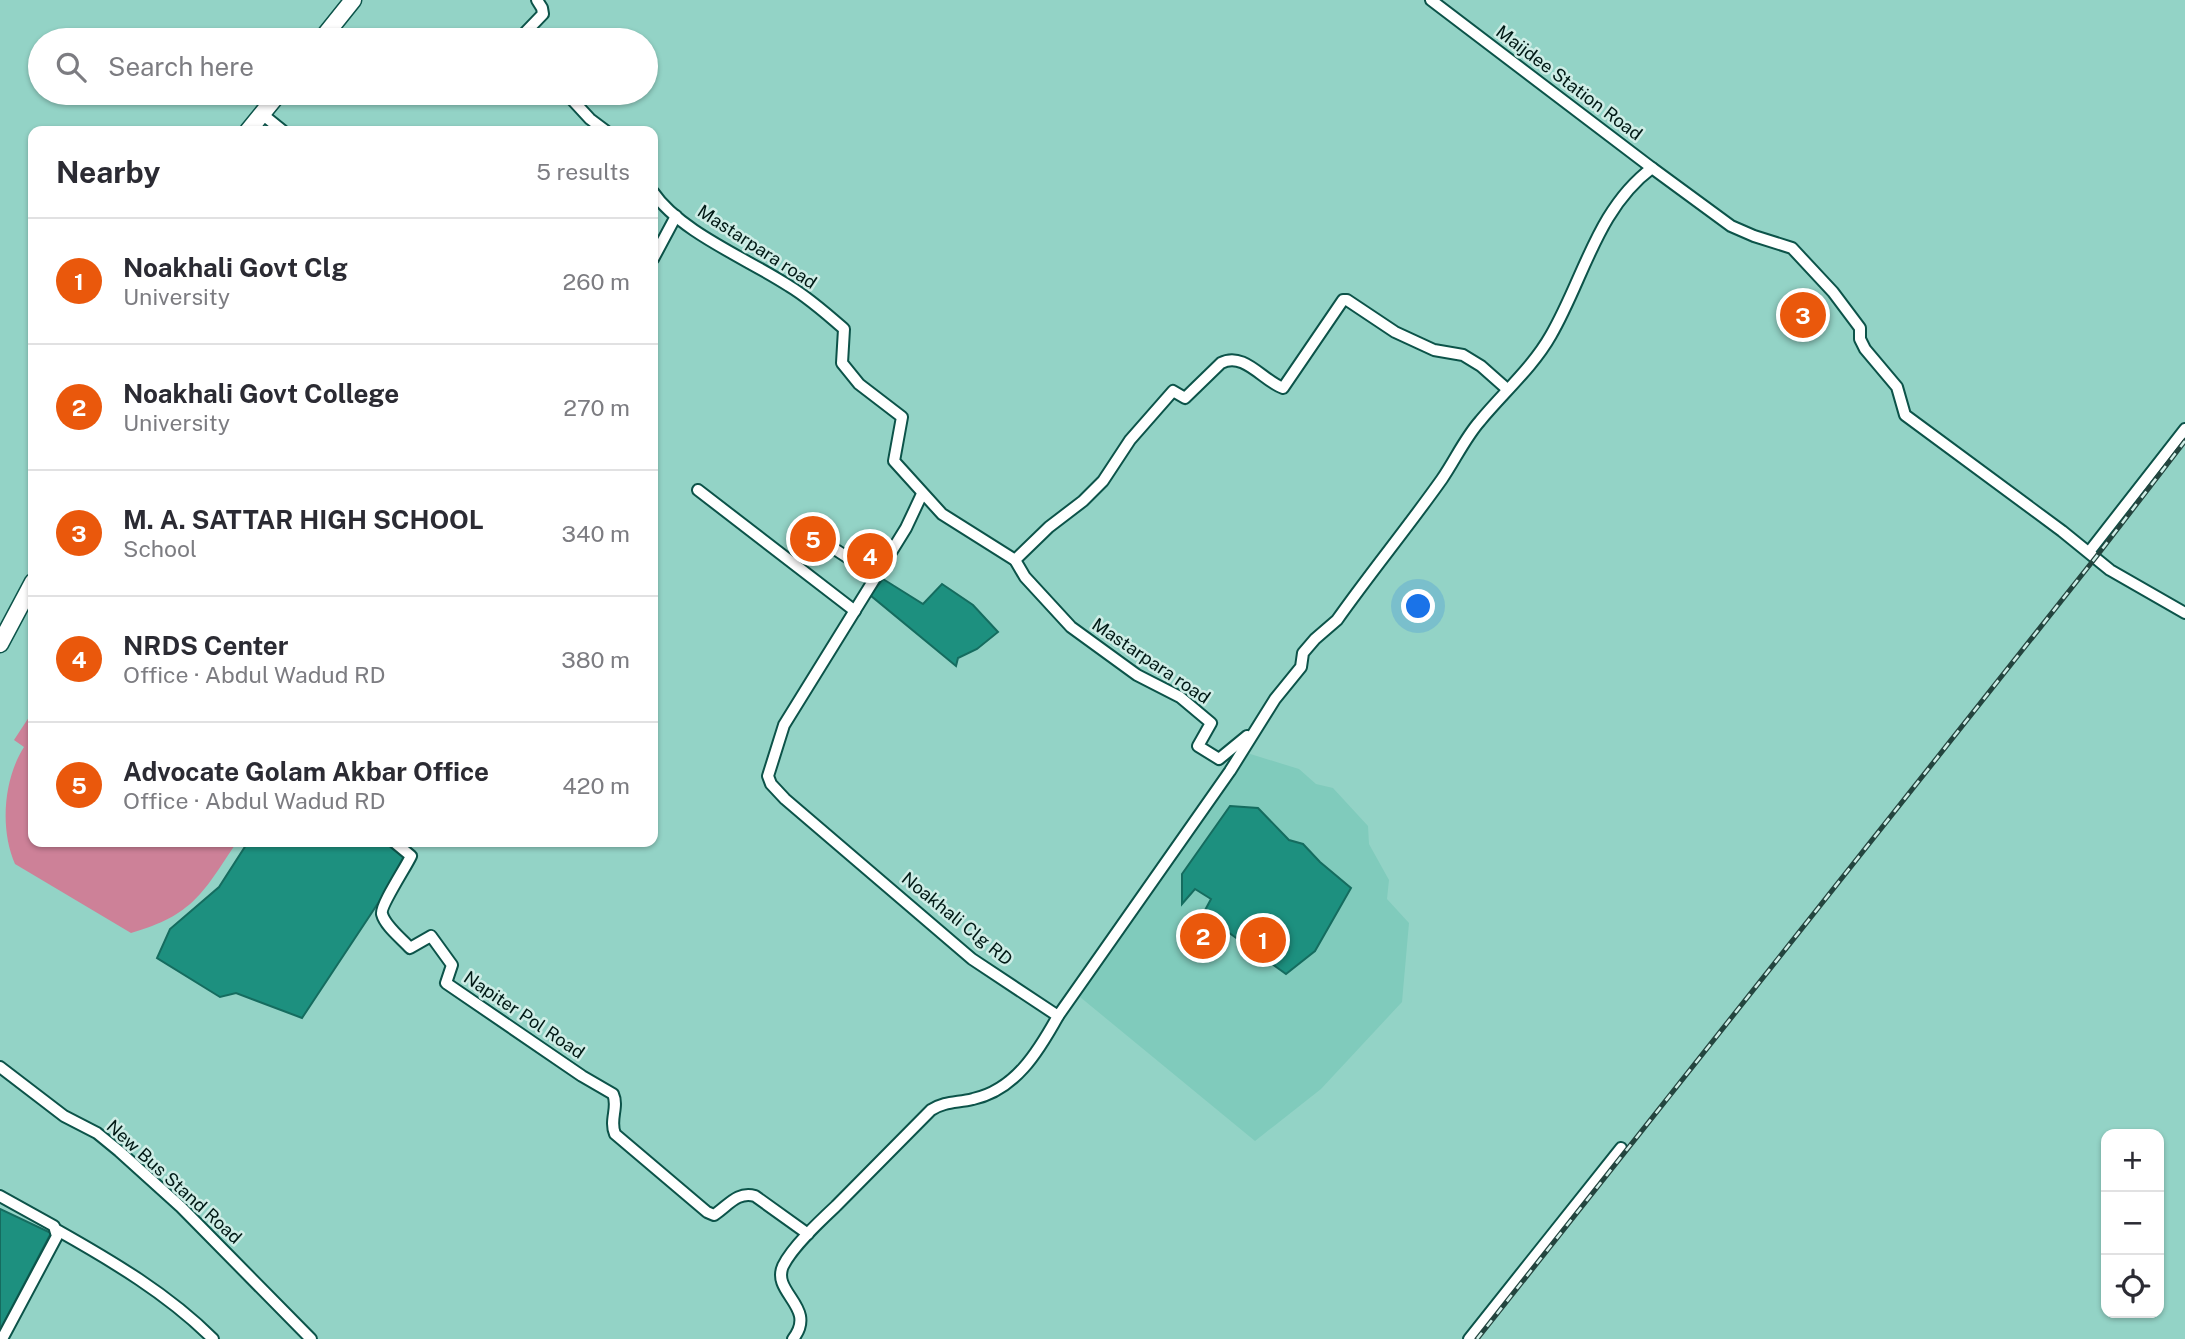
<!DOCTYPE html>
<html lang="en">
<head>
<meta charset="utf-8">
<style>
  body { margin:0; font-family:"Public Sans",sans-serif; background:#f7f7f7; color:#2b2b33 }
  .controls { position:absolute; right:21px; bottom:21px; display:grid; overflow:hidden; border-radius:14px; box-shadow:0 2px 5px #0004 }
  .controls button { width:63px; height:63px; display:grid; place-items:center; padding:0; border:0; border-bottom:2px solid #e1e1e2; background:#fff; color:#2b2b33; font:35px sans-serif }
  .you { position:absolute; left:1419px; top:607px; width:24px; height:24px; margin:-18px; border:5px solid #fff; border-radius:50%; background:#1a73e8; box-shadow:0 0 0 10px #1a73e833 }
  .badge { display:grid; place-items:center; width:46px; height:46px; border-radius:50%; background:#ea580c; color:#fff; font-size:23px; font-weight:700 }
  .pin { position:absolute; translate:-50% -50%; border:4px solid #fff; box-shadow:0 2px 7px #0006 }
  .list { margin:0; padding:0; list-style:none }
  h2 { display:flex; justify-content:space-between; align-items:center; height:91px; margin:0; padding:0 28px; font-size:30px }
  h2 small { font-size:23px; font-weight:400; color:#7c7c81 }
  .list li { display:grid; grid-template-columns:46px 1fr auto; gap:21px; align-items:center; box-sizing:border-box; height:126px; padding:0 28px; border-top:2px solid #e1e1e2 }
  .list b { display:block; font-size:26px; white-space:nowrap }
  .list p { margin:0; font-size:23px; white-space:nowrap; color:#7c7c81 }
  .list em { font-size:23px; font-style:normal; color:#7c7c81 }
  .icon { flex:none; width:38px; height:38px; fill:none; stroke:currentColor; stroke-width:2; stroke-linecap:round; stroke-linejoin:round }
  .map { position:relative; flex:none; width:2185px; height:1339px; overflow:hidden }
  .search { position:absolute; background:#fff; box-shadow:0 2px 5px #0004; left:28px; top:28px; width:630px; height:77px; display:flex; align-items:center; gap:18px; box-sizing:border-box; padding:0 24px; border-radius:38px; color:#7c7c81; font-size:26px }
  .panel { position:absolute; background:#fff; box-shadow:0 2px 5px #0004; left:28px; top:126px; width:630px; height:721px; border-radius:14px }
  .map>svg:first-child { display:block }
  .built { fill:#80cbbc }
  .park { fill:#cd8198 }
  .water { fill:#1d907f; stroke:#156c5f; stroke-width:2 }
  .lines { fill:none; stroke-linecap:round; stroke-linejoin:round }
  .minor-casing { stroke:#0c5349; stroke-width:14 }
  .highway-casing { stroke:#0c5349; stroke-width:19 }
  .minor { stroke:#fff; stroke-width:10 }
  .highway { stroke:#fff; stroke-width:16 }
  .rail-casing { stroke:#24453f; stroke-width:5 }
  .rail { stroke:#ceede6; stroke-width:2.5; stroke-dasharray:8; stroke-linecap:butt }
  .labels { text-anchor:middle; stroke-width:5; stroke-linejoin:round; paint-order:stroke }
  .street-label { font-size:18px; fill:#011915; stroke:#ceede6 }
</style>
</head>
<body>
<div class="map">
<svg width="2185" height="1339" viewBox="0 0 2185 1339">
  <rect width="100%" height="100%" fill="#93d3c6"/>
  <path class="built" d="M 1244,752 L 1299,769 L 1316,784 L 1333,788 L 1368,826 L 1369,844 L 1389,880 L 1387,899 L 1409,923 L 1402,1002 L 1321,1089 L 1255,1141 L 1080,997 Z"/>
  <path class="park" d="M 33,711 L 33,842 L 237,842 C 203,892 194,915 131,933 L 15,864 C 0,830 3,780 24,747 L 14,740 Z"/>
  <g class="water">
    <path d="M 883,579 L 923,604 L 942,584 L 973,605 L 998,632 L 977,649 L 958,658 L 956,666 L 870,595 Z"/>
    <path d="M 1230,806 L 1258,808 L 1289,840 L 1303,844 L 1320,862 L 1351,888 L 1315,951 L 1286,974 L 1203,914 L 1211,899 L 1195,889 L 1182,904 L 1182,874 Z"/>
    <path d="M 248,842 L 388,842 L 408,858 L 302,1018 L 236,993 L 220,997 L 157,958 L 170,929 L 219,887 Z"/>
    <path d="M 0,1209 L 51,1233 L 0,1330 Z"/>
  </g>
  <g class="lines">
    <defs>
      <g id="minor">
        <path d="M 1431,0 L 1652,168"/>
        <path d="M 518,40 L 543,14 L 542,8 L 537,0"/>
        <path d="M 566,93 L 590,119 L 606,131"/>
        <path d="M 262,114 L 283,131"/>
        <path d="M 653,192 C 680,232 748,259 789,286 C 809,298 827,314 844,329 L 842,363 L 859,384 L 902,417 L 894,461 L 942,514 L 1015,560 L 1025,577 L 1071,627 L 1137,675 L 1180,697 L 1211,723 L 1198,746 L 1219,759 L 1247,736"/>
        <path d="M 653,259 L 676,216"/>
        <path d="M 698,490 L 855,611"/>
        <path d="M 807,531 L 876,576"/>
        <path d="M 2089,552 L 2185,429"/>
        <path d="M 1015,560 L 1049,527 L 1083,501 L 1103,481 L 1130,440 L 1173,391 L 1185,398 L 1221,363 C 1244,351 1263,381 1283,388 L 1343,300 L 1347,300 L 1395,332 L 1434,350 L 1463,355 L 1481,366 L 1507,389"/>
        <path d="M 394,842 L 411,856 C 406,867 380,906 382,914 C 385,926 402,939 410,948 L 431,936 L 452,965 L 446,983 L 582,1076 L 613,1094 C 619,1107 609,1120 615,1134 L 707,1212 L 714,1215 C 728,1206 737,1191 755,1196 L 808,1234"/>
        <path d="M 1058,1016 L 1230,771 L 1275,699 L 1301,667 L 1303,653 L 1315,639 L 1337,620 C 1371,572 1408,527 1442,479 C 1455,460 1465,438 1480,421 C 1503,393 1533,367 1551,335 C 1584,278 1597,209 1652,168 L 1731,226 L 1754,236 L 1792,248 L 1833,292 L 1860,328 L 1860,339 L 1865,349 L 1897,387 L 1905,415 L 2062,531 L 2110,570 L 2185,613"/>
        <path d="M 0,1067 L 64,1116 L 97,1133 L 119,1151 L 181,1207 L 311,1339"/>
        <path d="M 0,1196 L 54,1226 L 57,1236 L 2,1339"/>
        <path d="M 57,1230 C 112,1261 168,1294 213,1339"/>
        <path d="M 793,1339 C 818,1307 771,1293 783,1266 C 792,1247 820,1221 836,1206 C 868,1174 899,1142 931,1110 C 945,1101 957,1103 973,1099 C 1015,1090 1038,1052 1058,1016 L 972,959 L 785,799 L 771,784 L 768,776 L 784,725 L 906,528 L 922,494"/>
        <path d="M 1469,1339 L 1621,1148"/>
      </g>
      <g id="highway">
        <path d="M 321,40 L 353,0"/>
        <path d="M 248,131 L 279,93"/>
        <path d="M 0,644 L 33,582"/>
      </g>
    </defs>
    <use href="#minor" class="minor-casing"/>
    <use href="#highway" class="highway-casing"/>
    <use href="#minor" class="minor"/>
    <use href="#highway" class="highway"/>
    <defs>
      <path id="rail" d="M 1477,1339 L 2096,557 L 2185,441"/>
    </defs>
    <use href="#rail" class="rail-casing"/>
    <use href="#rail" class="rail"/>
  </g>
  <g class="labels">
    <g class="street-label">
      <text transform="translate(1569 83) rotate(37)" y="6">Maijdee Station Road</text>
      <text transform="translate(757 247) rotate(33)" y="6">Mastarpara road</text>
      <text transform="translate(1151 661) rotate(34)" y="6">Mastarpara road</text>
      <text transform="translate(957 919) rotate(39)" y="6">Noakhali Clg RD</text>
      <text transform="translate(524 1015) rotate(34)" y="6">Napiter Pol Road</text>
      <text transform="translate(174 1182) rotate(42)" y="6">New Bus Stand Road</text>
    </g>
  </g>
</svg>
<div class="controls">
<button>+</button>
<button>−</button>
<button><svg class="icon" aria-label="locate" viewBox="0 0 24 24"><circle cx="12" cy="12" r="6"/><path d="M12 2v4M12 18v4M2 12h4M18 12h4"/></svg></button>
</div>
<div class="you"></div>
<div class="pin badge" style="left:1263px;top:940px">1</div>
<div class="pin badge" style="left:1203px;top:936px">2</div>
<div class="pin badge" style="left:1803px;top:315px">3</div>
<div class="pin badge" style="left:870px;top:556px">4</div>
<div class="pin badge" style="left:813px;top:539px">5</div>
<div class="search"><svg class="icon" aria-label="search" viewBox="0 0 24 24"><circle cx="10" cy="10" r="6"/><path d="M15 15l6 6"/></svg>Search here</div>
<section class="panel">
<h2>Nearby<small>5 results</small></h2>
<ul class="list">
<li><span class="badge">1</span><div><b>Noakhali Govt Clg</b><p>University</p></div><em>260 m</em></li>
<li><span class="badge">2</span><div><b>Noakhali Govt College</b><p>University</p></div><em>270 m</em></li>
<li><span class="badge">3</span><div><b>M. A. SATTAR HIGH SCHOOL</b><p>School</p></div><em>340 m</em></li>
<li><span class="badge">4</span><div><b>NRDS Center</b><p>Office · Abdul Wadud RD</p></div><em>380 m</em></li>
<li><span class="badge">5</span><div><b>Advocate Golam Akbar Office</b><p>Office · Abdul Wadud RD</p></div><em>420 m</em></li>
</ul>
</section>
</div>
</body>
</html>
